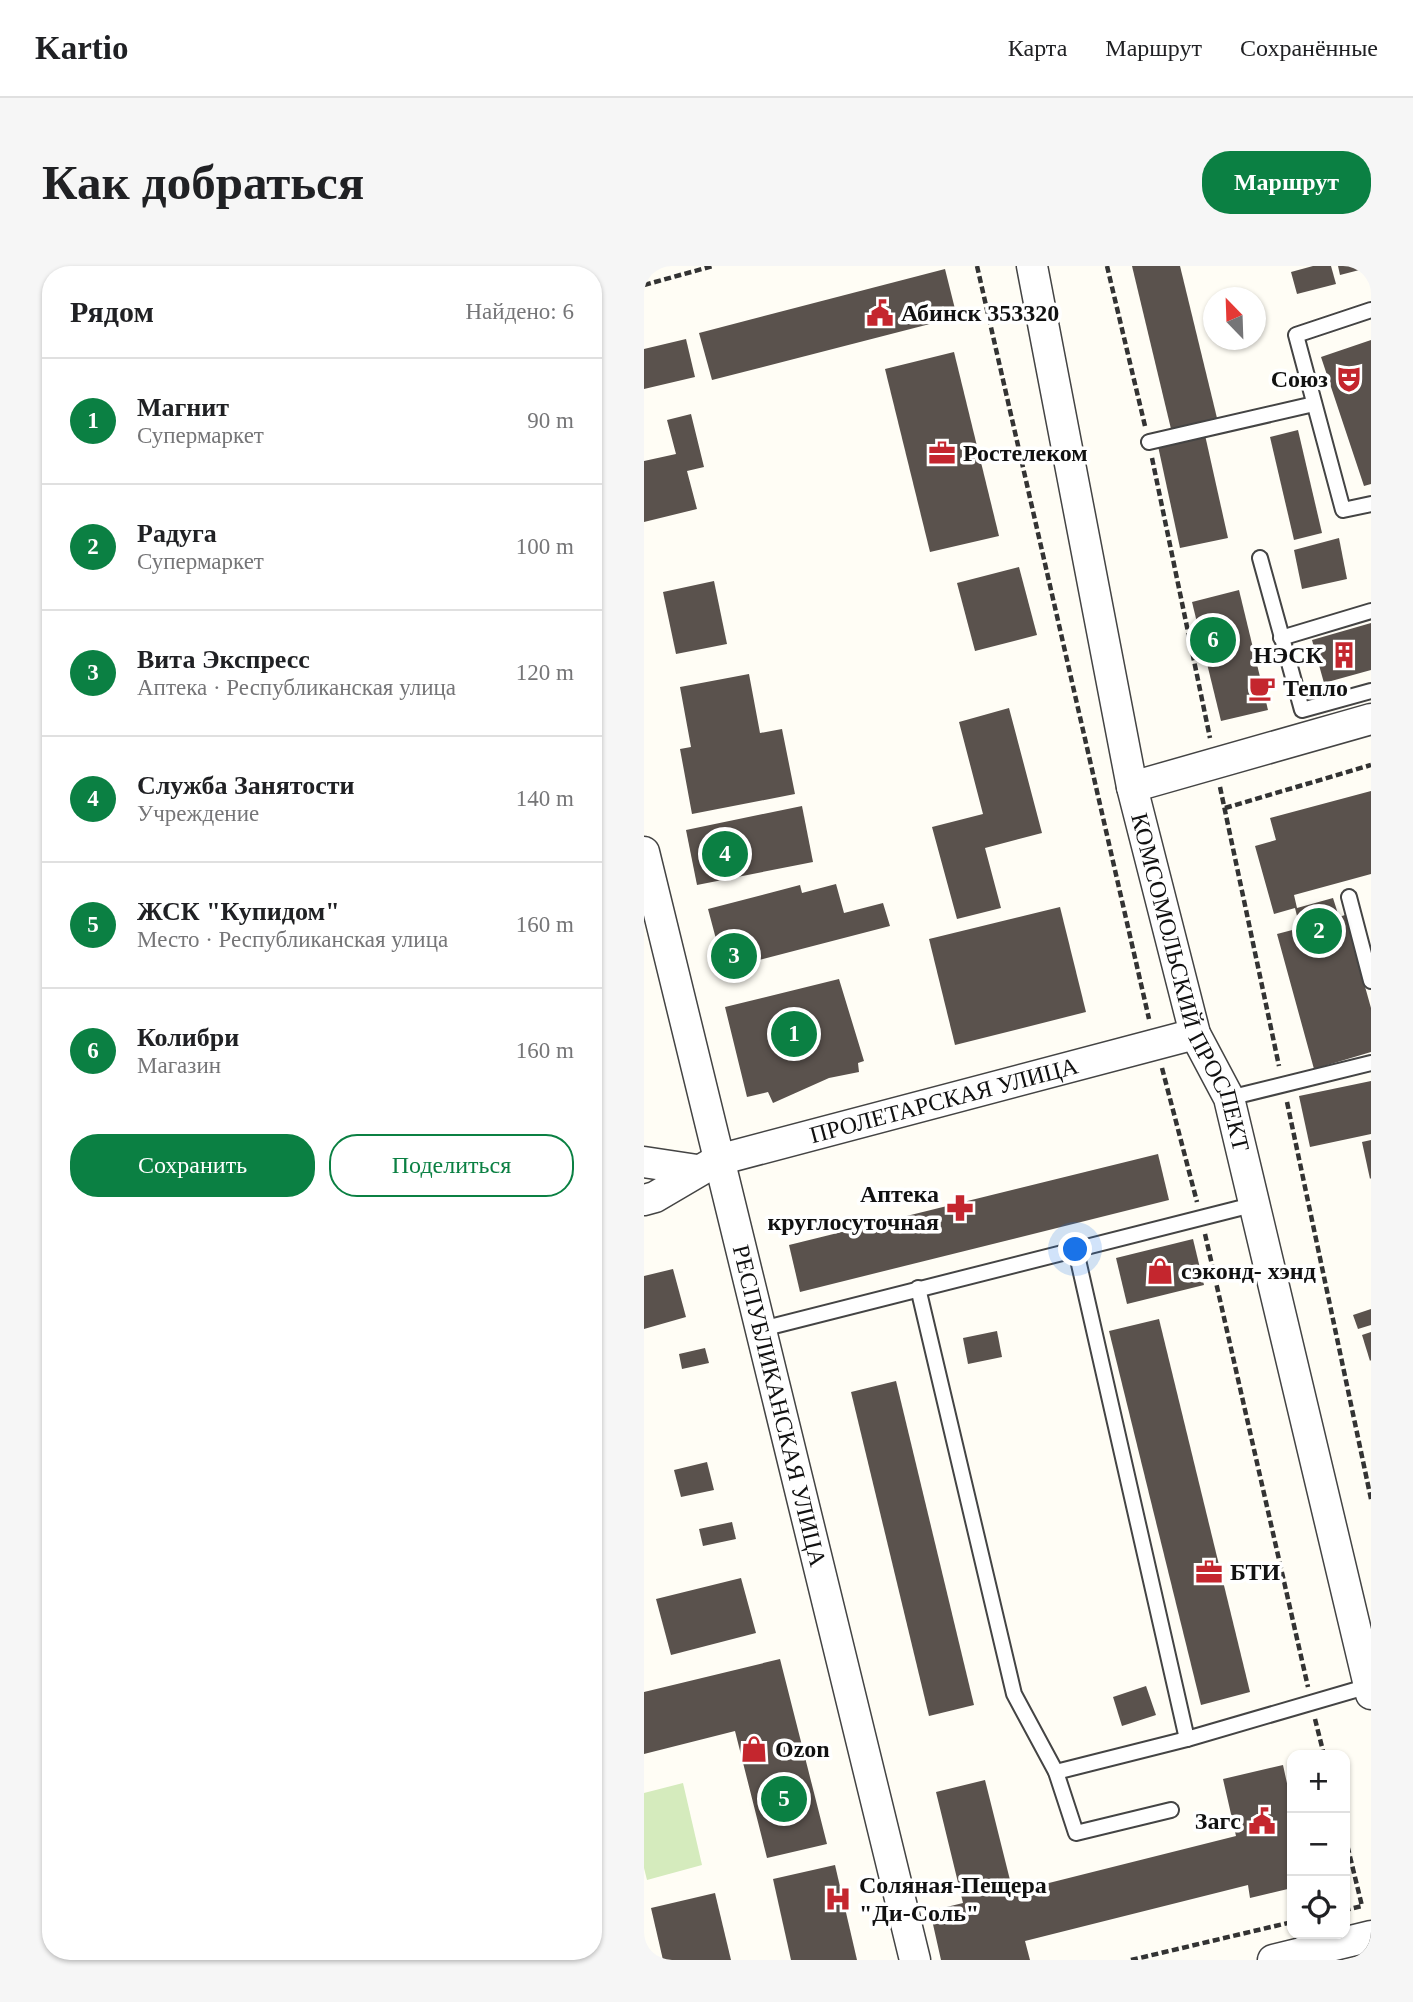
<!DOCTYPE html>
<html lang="ru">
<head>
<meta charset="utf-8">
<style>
  body { margin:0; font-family:Georgia,serif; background:#f6f6f6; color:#202124 }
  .controls { position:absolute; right:21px; bottom:21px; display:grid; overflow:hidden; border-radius:14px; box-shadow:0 2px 5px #0004 }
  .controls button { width:63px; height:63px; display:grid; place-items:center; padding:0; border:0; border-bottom:2px solid #e0e0e0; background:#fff; color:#202124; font:35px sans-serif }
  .compass { position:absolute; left:559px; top:21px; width:63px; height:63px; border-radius:50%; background:#fff; box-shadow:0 2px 5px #0004; rotate:337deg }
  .you { position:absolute; left:432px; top:984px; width:24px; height:24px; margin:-18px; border:5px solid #fff; border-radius:50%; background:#1a73e8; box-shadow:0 0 0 10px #1a73e833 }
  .badge { display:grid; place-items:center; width:46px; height:46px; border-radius:50%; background:#0b8043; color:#fff; font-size:23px; font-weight:700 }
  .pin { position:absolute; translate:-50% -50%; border:4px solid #fff; box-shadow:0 2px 7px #0006 }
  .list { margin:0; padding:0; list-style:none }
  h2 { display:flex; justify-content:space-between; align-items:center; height:91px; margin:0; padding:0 28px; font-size:30px }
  h2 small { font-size:23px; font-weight:400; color:#757577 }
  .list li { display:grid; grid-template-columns:46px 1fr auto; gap:21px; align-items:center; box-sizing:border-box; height:126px; padding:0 28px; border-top:2px solid #e0e0e0 }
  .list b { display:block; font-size:26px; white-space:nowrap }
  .list p { margin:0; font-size:23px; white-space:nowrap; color:#757577 }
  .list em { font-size:23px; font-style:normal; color:#757577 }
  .actions { display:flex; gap:14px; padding:21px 28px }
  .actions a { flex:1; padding:16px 0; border:2px solid #0b8043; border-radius:28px; text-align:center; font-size:24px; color:#0b8043 }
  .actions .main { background:#0b8043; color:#fff }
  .icon { flex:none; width:38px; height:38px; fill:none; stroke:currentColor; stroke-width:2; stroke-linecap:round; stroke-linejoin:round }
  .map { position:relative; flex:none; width:727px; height:1694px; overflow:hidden; border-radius:28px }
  header { display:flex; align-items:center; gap:42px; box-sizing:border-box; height:98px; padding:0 35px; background:#fff; border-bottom:2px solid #e0e0e0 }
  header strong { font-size:33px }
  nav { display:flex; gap:38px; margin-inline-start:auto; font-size:24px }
  .intro { display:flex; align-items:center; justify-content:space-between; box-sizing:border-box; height:168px; padding:0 42px }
  h1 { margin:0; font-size:49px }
  .button { padding:18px 32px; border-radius:28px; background:#0b8043; color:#fff; font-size:24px; font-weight:700 }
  main { display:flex; gap:42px; padding:0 42px }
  aside { flex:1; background:#fff; border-radius:28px; box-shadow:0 2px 5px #0004 }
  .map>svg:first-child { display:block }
  .green { fill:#d5ebbd }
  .building { fill:#5a524d }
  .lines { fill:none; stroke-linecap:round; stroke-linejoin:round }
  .lane-casing { stroke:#444; stroke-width:18 }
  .street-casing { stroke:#444; stroke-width:33 }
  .path { stroke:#333; stroke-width:4.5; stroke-dasharray:7 3.5; stroke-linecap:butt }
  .lane { stroke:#fff; stroke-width:14 }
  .street { stroke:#fff; stroke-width:30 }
  .labels { text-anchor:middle; stroke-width:7; stroke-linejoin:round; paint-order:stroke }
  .poi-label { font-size:24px; font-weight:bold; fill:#111; stroke:#fff; text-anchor:start }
  .street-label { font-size:24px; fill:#111; stroke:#fff }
</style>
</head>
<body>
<header>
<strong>Kartio</strong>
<nav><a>Карта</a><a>Маршрут</a><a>Сохранённые</a></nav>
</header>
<div class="intro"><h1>Как добраться</h1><a class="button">Маршрут</a></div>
<main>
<aside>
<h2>Рядом<small>Найдено: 6</small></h2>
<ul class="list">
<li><span class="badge">1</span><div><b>Магнит</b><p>Супермаркет</p></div><em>90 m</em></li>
<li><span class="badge">2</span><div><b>Радуга</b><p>Супермаркет</p></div><em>100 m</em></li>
<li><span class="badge">3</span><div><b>Вита Экспресс</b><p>Аптека · Республиканская улица</p></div><em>120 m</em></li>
<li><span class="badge">4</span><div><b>Служба Занятости</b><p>Учреждение</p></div><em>140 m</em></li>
<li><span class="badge">5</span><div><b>ЖСК &quot;Купидом&quot;</b><p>Место · Республиканская улица</p></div><em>160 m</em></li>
<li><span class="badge">6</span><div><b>Колибри</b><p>Магазин</p></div><em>160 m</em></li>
</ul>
<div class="actions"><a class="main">Сохранить</a><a>Поделиться</a></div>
</aside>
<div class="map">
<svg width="727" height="1694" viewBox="0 0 727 1694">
  <rect width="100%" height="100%" fill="#fffdf5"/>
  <path class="green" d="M 39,1517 L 58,1599 L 3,1614 L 0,1602 L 0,1527 Z"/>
  <g class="building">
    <path d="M 488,0 L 536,0 L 573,152 L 527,163 Z"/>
    <path d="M 669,0 L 687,0 L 692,18 L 653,28 L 647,6 Z"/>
    <path d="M 694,0 L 727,0 L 727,1 L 696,9 Z"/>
    <path d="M 301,3 L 313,51 L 68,114 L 55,67 Z"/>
    <path d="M 42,73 L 51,111 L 0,123 L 0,83 Z"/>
    <path d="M 727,74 L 727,218 L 720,220 L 677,91 Z"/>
    <path d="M 310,86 L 355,270 L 286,286 L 241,103 Z"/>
    <path d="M 47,148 L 60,201 L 43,205 L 53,243 L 0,256 L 0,195 L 32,188 L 23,154 Z"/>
    <path d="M 654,164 L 678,267 L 650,274 L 626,171 Z"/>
    <path d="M 561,169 L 584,272 L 536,282 L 514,180 Z"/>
    <path d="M 695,272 L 703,313 L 658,323 L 650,284 Z"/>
    <path d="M 375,301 L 393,369 L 331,385 L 313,317 Z"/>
    <path d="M 70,315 L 83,378 L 32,388 L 19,326 Z"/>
    <path d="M 595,324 L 624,444 L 577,455 L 548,336 Z"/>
    <path d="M 727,357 L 727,404 L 680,417 L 668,374 Z"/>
    <path d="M 105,408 L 116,467 L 138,463 L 151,528 L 48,548 L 36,483 L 47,481 L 36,421 Z"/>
    <path d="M 365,442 L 398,567 L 341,582 L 357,642 L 313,653 L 288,561 L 339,548 L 315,456 Z"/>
    <path d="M 727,525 L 727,608 L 650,629 L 653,642 L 689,632 L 695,651 L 701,649 L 727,742 L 727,786 L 670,803 L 633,668 L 656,662 L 651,642 L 630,648 L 611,580 L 632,574 L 626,552 Z"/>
    <path d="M 158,540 L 169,596 L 53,619 L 42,564 Z"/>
    <path d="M 192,618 L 200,647 L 239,637 L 246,660 L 80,703 L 64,643 L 156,619 L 158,627 Z"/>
    <path d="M 416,641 L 442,746 L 311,779 L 285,673 Z"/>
    <path d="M 195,713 L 220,795 L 214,797 L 215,806 L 185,812 L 129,837 L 124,826 L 103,831 L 81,741 Z"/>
    <path d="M 727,815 L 727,868 L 666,881 L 655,830 Z"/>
    <path d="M 727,874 L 727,912 L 726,913 L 718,876 Z"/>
    <path d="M 514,888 L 525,934 L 156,1026 L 145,979 Z"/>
    <path d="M 549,973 L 560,1019 L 483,1038 L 472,992 Z"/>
    <path d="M 29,1003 L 42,1051 L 0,1063 L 0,1010 Z"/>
    <path d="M 727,1043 L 727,1059 L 714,1063 L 709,1049 Z"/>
    <path d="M 515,1053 L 606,1426 L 557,1439 L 465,1065 Z"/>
    <path d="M 353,1065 L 358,1091 L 324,1098 L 319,1072 Z"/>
    <path d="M 727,1066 L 727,1094 L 726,1095 L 718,1069 Z"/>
    <path d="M 61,1082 L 65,1097 L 38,1103 L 35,1088 Z"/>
    <path d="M 252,1115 L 330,1439 L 285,1450 L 207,1126 Z"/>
    <path d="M 63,1196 L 70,1224 L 37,1231 L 30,1204 Z"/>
    <path d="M 88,1256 L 92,1273 L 59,1280 L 55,1263 Z"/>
    <path d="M 97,1312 L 112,1367 L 27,1389 L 12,1333 Z"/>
    <path d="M 136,1393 L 183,1578 L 123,1592 L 91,1465 L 0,1488 L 0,1426 Z"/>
    <path d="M 502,1420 L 512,1449 L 478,1460 L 469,1431 Z"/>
    <path d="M 639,1499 L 648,1540 L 648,1622 L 606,1632 L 604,1619 L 381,1675 L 386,1694 L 297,1694 L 286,1645 L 319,1637 L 292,1526 L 341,1514 L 369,1626 L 592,1570 L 579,1513 Z"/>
    <path d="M 191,1599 L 213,1694 L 147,1694 L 129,1613 Z"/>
    <path d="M 71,1627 L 87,1694 L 19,1694 L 7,1642 Z"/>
  </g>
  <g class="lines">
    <defs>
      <g id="lane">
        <path d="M 727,44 L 652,69 L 699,244 L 727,238"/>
        <path d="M 505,176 L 670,138"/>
        <path d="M 616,292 L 658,444 L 727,425"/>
        <path d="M 637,372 L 727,345"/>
        <path d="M 705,631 L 727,715"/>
        <path d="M 585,832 L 727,797"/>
        <path d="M 432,985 L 543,1473 L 725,1420"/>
        <path d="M 274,1022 L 370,1428 L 412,1506 L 432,1567 L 527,1544"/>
        <path d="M 118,1063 L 612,938"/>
        <path d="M 412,1506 L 543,1473"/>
      </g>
      <g id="street">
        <path id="s1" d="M 388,0 L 488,521 L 551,768 L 585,832 L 727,1428"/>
        <path d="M 488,521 L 727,453"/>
        <path id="s2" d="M 0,586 L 271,1694"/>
        <path d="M 0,896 L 53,904"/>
        <path id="s3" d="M 0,934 L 11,931 L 74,894 L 551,768"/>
        <path d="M 629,1694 L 727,1670"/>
      </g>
    </defs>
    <use href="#lane" class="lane-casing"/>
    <use href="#street" class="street-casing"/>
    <g class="path">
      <path d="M 333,0 L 505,753"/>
      <path d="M 463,0 L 501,160"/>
      <path d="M 0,19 L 69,0"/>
      <path d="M 508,192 L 566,472"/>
      <path d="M 576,521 L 635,800"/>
      <path d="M 581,542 L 727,499"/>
      <path d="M 518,802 L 553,936"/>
      <path d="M 643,836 L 727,1233"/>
      <path d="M 561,968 L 664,1421"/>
      <path d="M 671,1453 L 680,1489"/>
      <path d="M 701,1570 L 718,1640 L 701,1644"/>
      <path d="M 487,1694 L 648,1656"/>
    </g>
    <use href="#lane" class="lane"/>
    <use href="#street" class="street"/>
  </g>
  <defs>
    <symbol id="civic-bare" viewBox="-9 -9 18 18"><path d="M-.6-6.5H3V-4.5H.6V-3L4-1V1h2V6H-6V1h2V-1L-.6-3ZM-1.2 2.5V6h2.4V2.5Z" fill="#c4262e" stroke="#fff" stroke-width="2.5" paint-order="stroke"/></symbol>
    <symbol id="theatre-bare" viewBox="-9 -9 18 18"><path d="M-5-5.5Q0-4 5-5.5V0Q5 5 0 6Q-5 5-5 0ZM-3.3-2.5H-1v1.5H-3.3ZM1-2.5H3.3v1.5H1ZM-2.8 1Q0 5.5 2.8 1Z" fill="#c4262e" stroke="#fff" stroke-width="2.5" paint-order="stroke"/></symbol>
    <symbol id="office-bare" viewBox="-9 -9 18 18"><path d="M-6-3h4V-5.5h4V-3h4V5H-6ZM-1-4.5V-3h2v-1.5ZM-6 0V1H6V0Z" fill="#c4262e" stroke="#fff" stroke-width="2.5" paint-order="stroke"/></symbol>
    <symbol id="building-bare" viewBox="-9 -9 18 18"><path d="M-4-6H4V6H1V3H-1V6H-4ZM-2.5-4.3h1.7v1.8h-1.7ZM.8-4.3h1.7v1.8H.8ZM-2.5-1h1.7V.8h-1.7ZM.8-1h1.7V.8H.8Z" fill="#c4262e" stroke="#fff" stroke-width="2.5" paint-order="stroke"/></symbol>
    <symbol id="cafe-bare" viewBox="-9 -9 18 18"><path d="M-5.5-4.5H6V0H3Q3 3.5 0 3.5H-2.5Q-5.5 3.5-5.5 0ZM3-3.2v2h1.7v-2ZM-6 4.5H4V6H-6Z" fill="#c4262e" stroke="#fff" stroke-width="2.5" paint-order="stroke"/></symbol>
    <symbol id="pharmacy-bare" viewBox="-9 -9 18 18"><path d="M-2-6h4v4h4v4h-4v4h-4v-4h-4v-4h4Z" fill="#c4262e" stroke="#fff" stroke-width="2.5" paint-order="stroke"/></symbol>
    <symbol id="shop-bare" viewBox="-9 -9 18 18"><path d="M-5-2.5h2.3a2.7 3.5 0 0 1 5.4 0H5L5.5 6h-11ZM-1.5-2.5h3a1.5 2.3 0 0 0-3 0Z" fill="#c4262e" stroke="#fff" stroke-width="2.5" paint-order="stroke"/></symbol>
    <symbol id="hospital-bare" viewBox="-9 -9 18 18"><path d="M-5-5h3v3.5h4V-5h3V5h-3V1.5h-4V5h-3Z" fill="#c4262e" stroke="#fff" stroke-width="2.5" paint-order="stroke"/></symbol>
  </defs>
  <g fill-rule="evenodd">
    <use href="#civic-bare" x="217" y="28" width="38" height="38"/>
    <use href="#theatre-bare" x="686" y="94" width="38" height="38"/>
    <use href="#office-bare" x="279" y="168" width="38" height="38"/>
    <use href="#building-bare" x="681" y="370" width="38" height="38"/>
    <use href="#cafe-bare" x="599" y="403" width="38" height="38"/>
    <use href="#pharmacy-bare" x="297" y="923" width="38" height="38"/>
    <use href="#shop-bare" x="497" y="986" width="38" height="38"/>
    <use href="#office-bare" x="546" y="1287" width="38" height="38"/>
    <use href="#shop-bare" x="91" y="1464" width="38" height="38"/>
    <use href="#civic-bare" x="599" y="1536" width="38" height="38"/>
    <use href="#hospital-bare" x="175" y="1614" width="38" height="38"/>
  </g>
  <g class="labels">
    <g class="poi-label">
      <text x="257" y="55">Абинск 353320</text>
      <text x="684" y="121" text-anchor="end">Союз</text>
      <text x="319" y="195">Ростелеком</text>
      <text x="679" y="397" text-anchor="end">НЭСК</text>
      <text x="639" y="430">Тепло</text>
      <text x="295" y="936" text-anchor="end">Аптека<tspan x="295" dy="28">круглосуточная</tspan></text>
      <text x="537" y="1013">сэконд- хэнд</text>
      <text x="586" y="1314">БТИ</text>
      <text x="131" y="1491">Ozon</text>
      <text x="597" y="1563" text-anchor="end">Загс</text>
      <text x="215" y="1627">Соляная-Пещера<tspan x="215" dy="28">"Ди-Соль"</tspan></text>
    </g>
    <g class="street-label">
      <text dy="8" stroke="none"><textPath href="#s1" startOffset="735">КОМСОМОЛЬСКИЙ ПРОСПЕКТ</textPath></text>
      <text dy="8" stroke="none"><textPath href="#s3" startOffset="318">ПРОЛЕТАРСКАЯ УЛИЦА</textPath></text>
      <text dy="8" stroke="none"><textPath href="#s2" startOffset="570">РЕСПУБЛИКАНСКАЯ УЛИЦА</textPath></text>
    </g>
  </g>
</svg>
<div class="controls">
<button>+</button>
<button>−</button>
<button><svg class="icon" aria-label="locate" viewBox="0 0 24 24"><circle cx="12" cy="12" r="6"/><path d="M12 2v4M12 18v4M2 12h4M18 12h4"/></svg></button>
</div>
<svg class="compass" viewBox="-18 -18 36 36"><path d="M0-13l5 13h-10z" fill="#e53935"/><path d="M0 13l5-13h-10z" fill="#757577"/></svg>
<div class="you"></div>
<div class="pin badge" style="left:150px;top:768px">1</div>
<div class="pin badge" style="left:675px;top:665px">2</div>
<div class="pin badge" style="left:90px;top:690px">3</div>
<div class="pin badge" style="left:81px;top:588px">4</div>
<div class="pin badge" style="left:140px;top:1533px">5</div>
<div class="pin badge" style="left:569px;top:374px">6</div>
</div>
</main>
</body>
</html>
